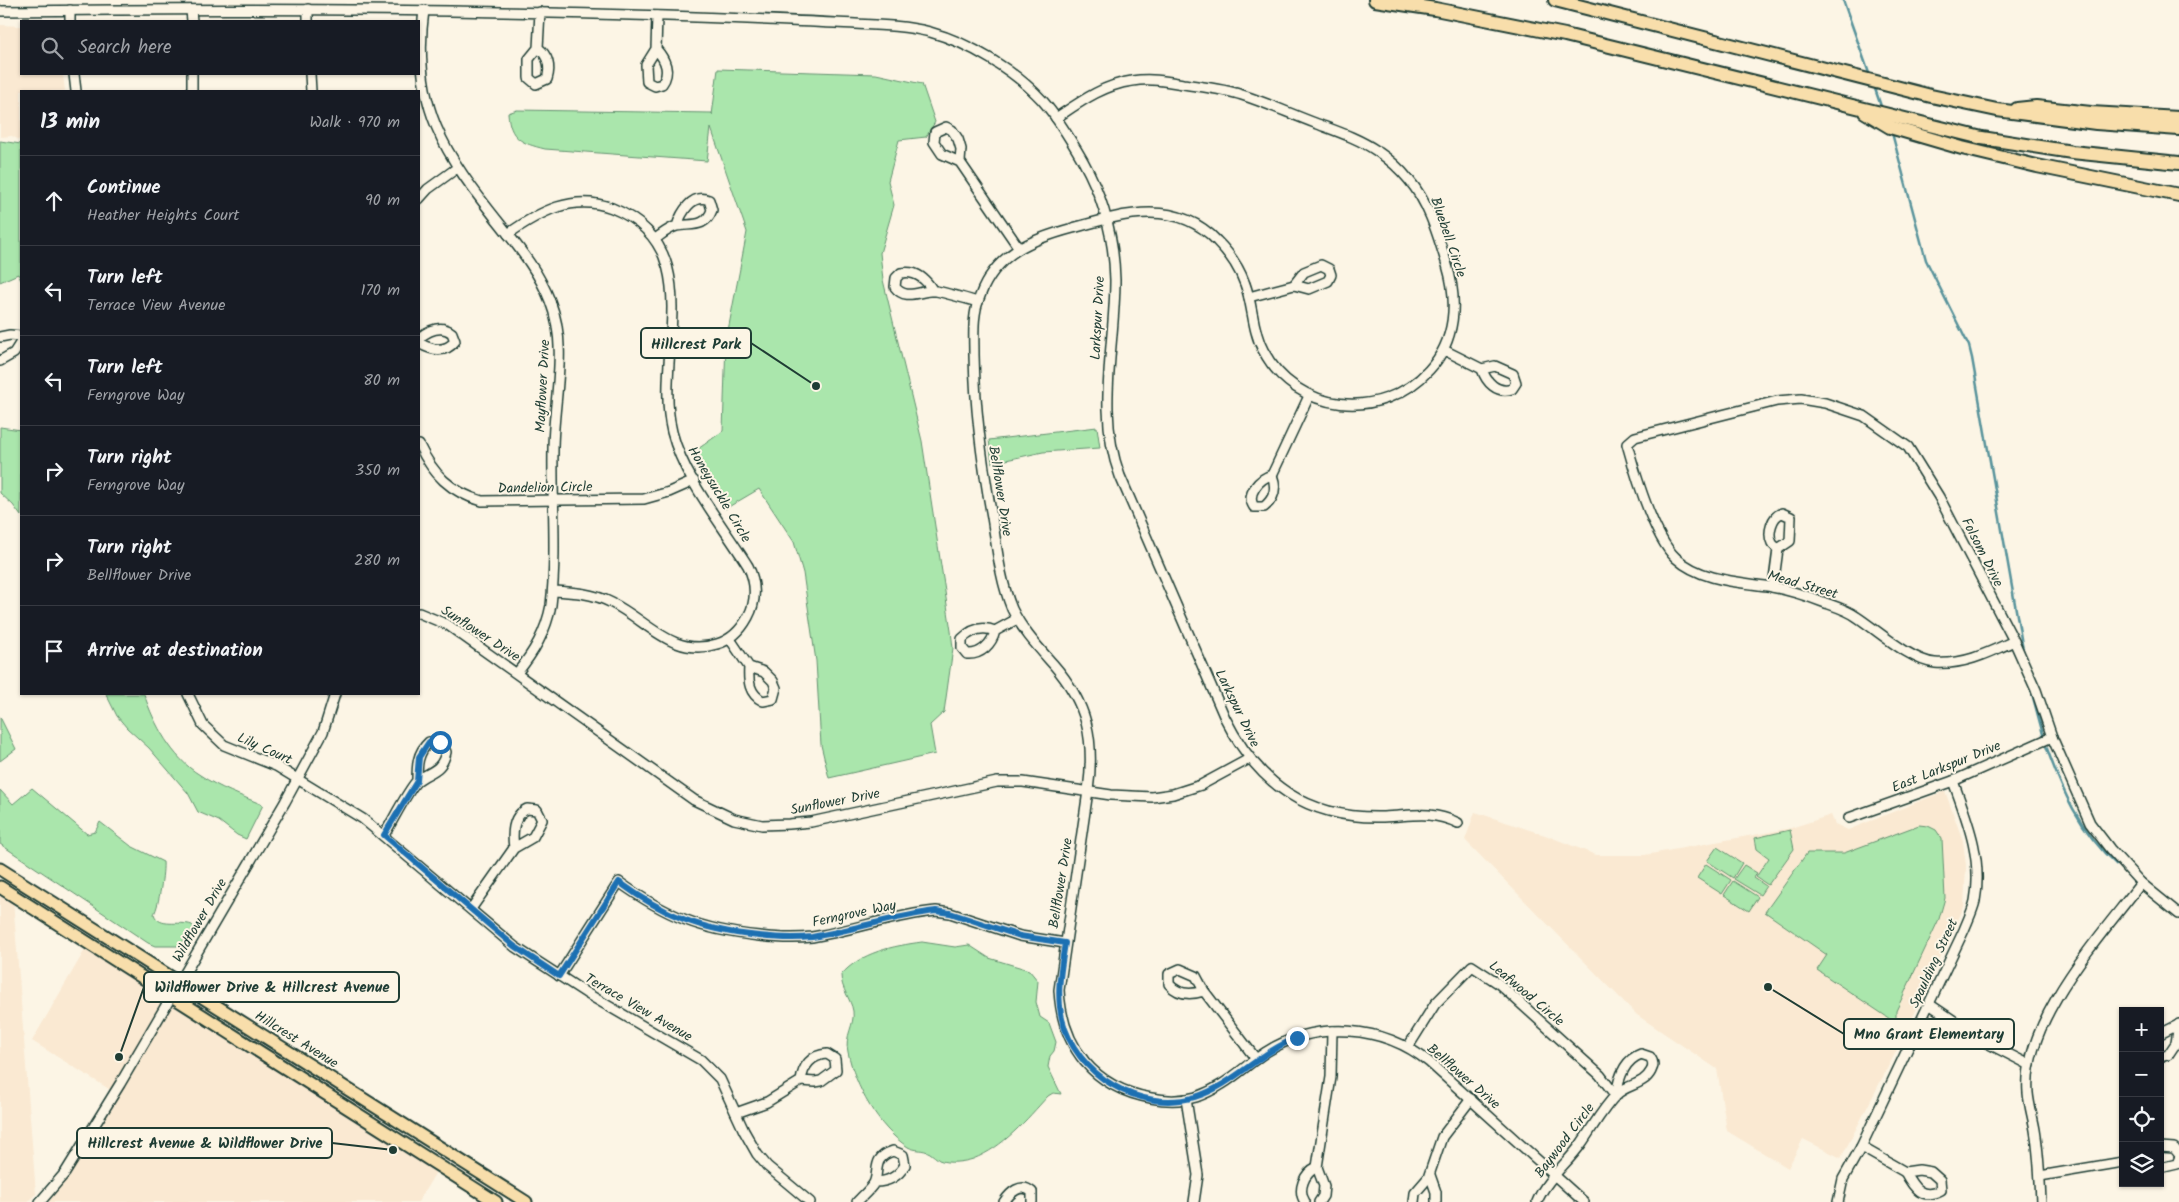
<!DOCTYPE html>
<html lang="en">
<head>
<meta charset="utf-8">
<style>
  body { margin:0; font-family:Kalam,sans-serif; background:#20242c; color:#f1f3f6 }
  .controls { position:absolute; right:15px; bottom:15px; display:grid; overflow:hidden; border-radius:0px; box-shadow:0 1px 4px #0004 }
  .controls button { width:45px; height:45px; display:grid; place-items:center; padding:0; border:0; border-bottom:1px solid #363941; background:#171b24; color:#f1f3f6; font:25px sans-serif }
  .stop { position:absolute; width:15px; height:15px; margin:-11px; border:4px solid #1f6fb2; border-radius:50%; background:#fff }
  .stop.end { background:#1f6fb2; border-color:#fff; box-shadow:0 1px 5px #0008 }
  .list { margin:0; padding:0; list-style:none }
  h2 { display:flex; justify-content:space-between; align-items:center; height:65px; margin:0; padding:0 20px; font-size:21px }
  h2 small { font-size:16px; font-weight:400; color:#9ea1a6 }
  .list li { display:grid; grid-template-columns:32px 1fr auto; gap:15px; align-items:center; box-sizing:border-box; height:90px; padding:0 20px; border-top:1px solid #363941 }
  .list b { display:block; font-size:19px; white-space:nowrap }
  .list p { margin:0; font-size:16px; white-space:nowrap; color:#9ea1a6 }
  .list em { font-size:16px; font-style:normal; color:#9ea1a6 }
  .icon { flex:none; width:28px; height:28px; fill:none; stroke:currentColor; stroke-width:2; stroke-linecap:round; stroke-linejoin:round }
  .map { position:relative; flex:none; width:2179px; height:1202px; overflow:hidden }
  .search { position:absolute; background:#171b24; box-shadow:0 1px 4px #0004; left:20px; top:20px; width:400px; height:55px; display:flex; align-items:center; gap:12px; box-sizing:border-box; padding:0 18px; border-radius:0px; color:#9ea1a6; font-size:19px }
  .panel { position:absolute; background:#171b24; box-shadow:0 1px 4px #0004; left:20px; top:90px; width:400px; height:605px; border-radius:0px }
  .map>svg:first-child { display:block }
  .built { fill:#fae9d2 }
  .green { fill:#aae6ac; stroke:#649270 }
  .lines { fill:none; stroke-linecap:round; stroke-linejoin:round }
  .stream { stroke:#59939b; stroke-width:2.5 }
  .minor-casing { stroke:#1f3d34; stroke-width:12 }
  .major-casing { stroke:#1f3d34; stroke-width:15 }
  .highway-casing { stroke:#1f3d34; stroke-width:16 }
  .minor { stroke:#fcf5e5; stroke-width:9 }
  .major { stroke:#f8deab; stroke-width:11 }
  .highway { stroke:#f8deab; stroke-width:12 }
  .route { stroke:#1f6fb2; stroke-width:6 }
  .labels { text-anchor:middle; stroke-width:4; stroke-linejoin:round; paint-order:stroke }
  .street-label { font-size:14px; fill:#1f3d34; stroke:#fcf5e5 }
  .leader { fill:none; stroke:#1f3d34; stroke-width:2 }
  .callout-dot { fill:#1f3d34; stroke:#fcf5e5; stroke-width:2 }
  .callout { fill:#fcf5e5; stroke:#1f3d34; stroke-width:2 }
  .callout-label { font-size:15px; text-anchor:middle; font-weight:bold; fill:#1f3d34 }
</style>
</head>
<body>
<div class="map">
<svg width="2179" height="1202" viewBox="0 0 2179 1202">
  <rect width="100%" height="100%" fill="#fcf5e5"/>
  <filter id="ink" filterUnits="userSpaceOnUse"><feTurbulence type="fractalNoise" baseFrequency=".02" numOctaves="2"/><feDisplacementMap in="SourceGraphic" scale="10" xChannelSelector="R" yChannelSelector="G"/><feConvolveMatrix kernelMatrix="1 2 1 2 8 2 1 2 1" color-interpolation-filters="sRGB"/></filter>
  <g filter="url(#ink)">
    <g class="built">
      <path d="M 0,25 L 21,26 L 21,74 L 63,74 L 65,91 L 21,91 L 21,141 L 12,136 L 0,137 Z"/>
      <path d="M 1945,791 L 1963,841 L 1966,866 L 1964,907 L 1904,1036 L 1841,1158 L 1803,1139 L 1788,1168 L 1727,1131 L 1717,1069 L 1637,1015 L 1465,840 L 1475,812 L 1545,835 L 1596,855 L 1645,855 L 1791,828 L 1831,815 L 1835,824 L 1848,830 Z"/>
      <path d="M 0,893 L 13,900 L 36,1194 L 27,1202 L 0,1202 Z"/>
      <path d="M 86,948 L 160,997 L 436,1172 L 418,1202 L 48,1202 L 117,1094 L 32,1041 Z"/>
    </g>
    <g class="green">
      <path d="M 718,69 L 876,74 L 922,84 L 935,122 L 926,137 L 899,140 L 888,181 L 894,205 L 880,253 L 883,280 L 922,441 L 951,631 L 953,648 L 944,712 L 930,725 L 935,754 L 829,778 L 821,745 L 816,661 L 803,573 L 794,542 L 759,489 L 725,509 L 691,454 L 723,431 L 726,341 L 747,232 L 711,128 L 707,161 L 545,149 C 521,143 510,139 508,113 L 517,110 L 712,113 L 712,115 Z"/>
      <path d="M 0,141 L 21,144 L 21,280 L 18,274 L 0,282 Z"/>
      <path d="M 0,427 L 21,430 L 21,516 L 13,505 L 0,493 Z"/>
      <path d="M 1097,427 L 1100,448 L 1043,452 L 992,463 L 989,440 Z"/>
      <path d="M 106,694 L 144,694 C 154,724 172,758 200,775 C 219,788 242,796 263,805 L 246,839 L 237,835 L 219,821 L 198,812 L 188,793 L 149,748 L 127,728 L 117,716 Z"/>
      <path d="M 0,717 L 16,749 L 0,761 Z"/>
      <path d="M 32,788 L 87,834 L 95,832 L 100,822 L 131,846 L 163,862 C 164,871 159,906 154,914 C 159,929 179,920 192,925 L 194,928 L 180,946 L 155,946 L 148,943 L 0,844 L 0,790 L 13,804 Z"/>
      <path d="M 1919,825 L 1928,826 L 1936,830 L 1942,839 L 1945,898 L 1939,919 L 1896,1011 L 1896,1023 L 1817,970 L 1827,955 L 1765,912 L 1807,853 L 1844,853 Z"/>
      <path d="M 1790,830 L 1794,849 L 1768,885 L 1756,877 L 1769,858 L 1757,849 L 1755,838 Z"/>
      <path d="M 1717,847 L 1742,863 L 1733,878 L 1707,861 Z"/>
      <path d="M 1706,864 L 1731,880 L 1722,894 L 1697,878 Z"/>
      <path d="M 1744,865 L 1757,873 L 1754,878 L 1766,886 L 1760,895 L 1734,879 Z"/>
      <path d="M 1733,881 L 1758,897 L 1749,911 L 1724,895 Z"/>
      <path d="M 922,942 L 955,947 L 969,945 L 989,958 L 1029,970 L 1038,981 L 1036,1002 L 1040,1017 L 1049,1023 L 1056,1042 L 1054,1051 L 1050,1056 L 1048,1067 L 1061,1094 L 1053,1093 L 1048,1096 C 1026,1120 1004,1147 973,1159 C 964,1162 948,1164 939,1160 C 936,1158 933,1155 930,1153 C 923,1149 915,1151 908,1147 C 878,1128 855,1086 848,1052 C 844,1036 855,1025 853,1011 C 851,999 841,989 841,975 C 861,952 893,946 922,942 Z"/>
    </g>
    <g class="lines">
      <g class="stream">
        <path d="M 1843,0 L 1870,76"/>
        <path d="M 1874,86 L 1882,109"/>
        <path d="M 1892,133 L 1926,260 L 1969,346 L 1972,358 L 2023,650"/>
        <path d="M 2031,690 L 2044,738"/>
        <path d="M 2045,743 C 2061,789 2080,832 2117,865"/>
      </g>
      <defs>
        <g id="minor">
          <path d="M 308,9 L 308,21"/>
          <path d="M 70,10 L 70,21"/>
          <path d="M 191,10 L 192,21"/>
          <path d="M 424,10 C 411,105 444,154 501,225 C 520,249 539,272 550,301 C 569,348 553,401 553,450 C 552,501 557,554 551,605 C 546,632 534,652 517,673"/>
          <path d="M 0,11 C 222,8 445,9 667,16 C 723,18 779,20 835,23 C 866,25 900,24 930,32 C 970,43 1014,70 1042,100 C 1058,118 1071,140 1083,161 C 1103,197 1114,239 1115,280 C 1115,346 1096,412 1120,476 L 1225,718 C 1258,784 1307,819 1383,817 C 1412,816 1430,810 1458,823"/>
          <path d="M 538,48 C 548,55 551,67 547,79 L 536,84 L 529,78 L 529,59 L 538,48 L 540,12"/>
          <path d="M 656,49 C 665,59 671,72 662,84 L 655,86 L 647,82 L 646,65 L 656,49 L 657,16"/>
          <path d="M 74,74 L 76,91"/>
          <path d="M 192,74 L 192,91"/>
          <path d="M 310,74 L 311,91"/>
          <path d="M 1056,118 C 1080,102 1103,85 1132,81 C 1150,78 1166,81 1183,84 C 1203,87 1224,89 1242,95 C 1267,103 1291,114 1315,123 C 1336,131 1358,138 1377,151 C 1389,159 1400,169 1409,180 C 1429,203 1438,236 1447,265 C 1458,301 1456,341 1429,370 C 1382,422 1296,414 1263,350 C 1252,330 1253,305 1245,284 C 1239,267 1229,253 1217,241 C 1176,198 1123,214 1073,228 C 1032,239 996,253 980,296 C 972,315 974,335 974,355 C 975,410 982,463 992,517 C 997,548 1000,580 1012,609 C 1022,630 1038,647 1053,664 C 1088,704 1095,740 1088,791 L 1059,990 C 1062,1047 1094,1088 1151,1098 C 1166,1101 1182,1101 1196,1097 C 1225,1087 1242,1068 1266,1052 C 1317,1020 1383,1025 1429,1062 L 1584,1202"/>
          <path d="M 960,162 L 942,154 L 934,142 L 935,132 L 946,127 L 952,130 L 958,139 L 961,149 L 960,162 L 1019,248"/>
          <path d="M 419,199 L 428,189 L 457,168"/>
          <path d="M 508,234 C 539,212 573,193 612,208 C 711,248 653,355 672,432 C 684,479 722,524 748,566 C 756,582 757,601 748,617 C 741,630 731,640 717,644 C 673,658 648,621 612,603 C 593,593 573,592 553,591"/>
          <path d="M 655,239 C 661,235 669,228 677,226 C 690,223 705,229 712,210 L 709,200 C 692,193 681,213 677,226"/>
          <path d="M 1321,265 L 1329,269 L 1331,275 L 1328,281 L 1309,289 L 1294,285 L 1304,272 Z"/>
          <path d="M 933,291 C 926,279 916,270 901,273 L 896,278 L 895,287 C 906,302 922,289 936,291 C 950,294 964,298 978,302"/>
          <path d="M 1249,297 L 1294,285"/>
          <path d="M 0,337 L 10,335 L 21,336"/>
          <path d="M 419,338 C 429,330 441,324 452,333 L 455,341 C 445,354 431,350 419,343"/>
          <path d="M 1444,350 L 1482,369"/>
          <path d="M 0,361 L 14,353 L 21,342"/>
          <path d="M 1495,366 L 1513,374 L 1516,383 L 1512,389 C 1497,394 1486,382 1482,369 Z"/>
          <path d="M 419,445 C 433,474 450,492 482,501 L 644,499 L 669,492 L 694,481"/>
          <path d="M 1272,475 C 1277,488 1275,498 1264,507 L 1254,507 C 1245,494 1260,478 1272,475 Z"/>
          <path d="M 1272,475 L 1309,396"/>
          <path d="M 1782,513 L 1791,517 L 1790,541 L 1778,549 C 1776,547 1773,545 1772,543 C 1767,533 1772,516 1782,513 Z"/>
          <path d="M 1773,587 L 1778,549"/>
          <path d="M 419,613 L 448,625 L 694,800 L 734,819 L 762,825 L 789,824 L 811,822 L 997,782 L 1023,782 L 1111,795 L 1152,797 L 1173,794 L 1201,785 L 1249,759"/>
          <path d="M 995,631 C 983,626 972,629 962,639 L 962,648 L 967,654 C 981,655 992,644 995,631 L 1017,619"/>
          <path d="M 730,639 L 749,667 L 764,672 L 773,681 L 776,688 L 773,699 L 763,701 C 749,694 748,681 749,667"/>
          <path d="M 2014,641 C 1988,653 1964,665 1935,663 C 1911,661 1877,630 1857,617 C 1848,610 1834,606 1823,602 C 1807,596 1788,590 1772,587 C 1740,582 1701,581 1676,558 C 1654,538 1635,473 1627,444 L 1635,437 L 1777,401 L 1801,399 L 1825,403 L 1864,416 L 1908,447 L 1939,497 L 2014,641 L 2036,690 L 2052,737 L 2090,823 L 2110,849 L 2141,883 L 2179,914"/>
          <path d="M 188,694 L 203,725 L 224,745 L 276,766 L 363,819 L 515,947 L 586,993 L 701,1060 L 720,1079 L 744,1131 L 757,1154 L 767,1166 L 810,1202"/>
          <path d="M 1849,818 L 1953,781 L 2052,737"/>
          <path d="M 384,835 C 391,824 409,788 417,781 C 429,771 442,772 446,752 L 441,743 L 429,742 C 417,753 417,766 417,781"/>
          <path d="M 471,909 L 514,848 L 533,837 L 542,820 L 537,810 L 527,809 C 512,816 512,834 514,848"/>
          <path d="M 559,976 L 619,882 C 666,916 701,930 759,936 C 777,938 795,939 812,937 C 854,930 894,915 936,911 L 950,913 L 1020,936 L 1065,943"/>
          <path d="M 1204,991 C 1191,995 1178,995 1169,984 L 1169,974 L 1180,969 L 1196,976 L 1204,991 L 1256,1059"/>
          <path d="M 1929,1004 L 1987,1043 L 2030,1065"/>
          <path d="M 2160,1034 L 2178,1025"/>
          <path d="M 1408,1047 L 1435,1004 L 1472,966 L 1498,983 L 1600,1075 L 1616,1096"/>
          <path d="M 2160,1057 L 2168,1055 L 2176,1043 L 2179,1024"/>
          <path d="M 1186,1099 L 1198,1175 L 1194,1202"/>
          <path d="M 736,1113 L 767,1102 L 801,1081 L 815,1082 L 821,1081 L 836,1070 L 835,1059 L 827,1054 C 811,1055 803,1066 801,1081"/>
          <path d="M 1861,1147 L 1905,1172"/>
          <path d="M 2160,1147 L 2174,1148 L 2179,1154"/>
          <path d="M 2160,1168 L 2177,1164 L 2179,1159"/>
          <path d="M 1919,1170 L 1931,1172 L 1940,1180 L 1941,1190 C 1922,1200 1914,1189 1905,1172 Z"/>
          <path d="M 1430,1175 L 1436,1192 L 1436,1202"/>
          <path d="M 2040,1176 L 2123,1162"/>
          <path d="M 40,1202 L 65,1173 L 120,1084 L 285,802 L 323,732 L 335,694"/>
          <path d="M 857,1202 C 862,1196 870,1190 874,1183 C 880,1171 871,1158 893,1151 L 903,1155 L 905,1165 C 898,1177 888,1182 875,1182"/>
          <path d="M 1004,1202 C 1010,1193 1021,1182 1032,1192 L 1032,1202"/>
          <path d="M 1305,1202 C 1297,1190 1304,1173 1317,1167"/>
          <path d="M 1319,1202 L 1323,1196 L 1324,1186 L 1317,1167 L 1331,1077 L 1332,1031"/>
          <path d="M 1414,1202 L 1415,1193 L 1428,1178 L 1442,1137 L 1471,1099"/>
          <path d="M 1537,1202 C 1546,1179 1567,1164 1581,1144 C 1593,1127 1602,1109 1617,1094 C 1628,1084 1644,1085 1651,1071 C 1654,1066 1653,1061 1650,1057 L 1641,1054 C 1624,1060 1618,1080 1616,1096"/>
          <path d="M 1838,1202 L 1843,1179 L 1861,1147 L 1964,930 C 1968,920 1973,910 1975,901 C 1983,858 1967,820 1953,781"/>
          <path d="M 2041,1202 C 2040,1178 2039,1154 2035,1130 C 2033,1118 2029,1105 2028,1093 C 2022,1021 2100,937 2141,883"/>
        </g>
        <g id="major">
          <path d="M 0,869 L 526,1202"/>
          <path d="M 0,887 L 496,1202"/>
        </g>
        <g id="highway">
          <path d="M 1375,0 L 1435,9 L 1565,35 L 1982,138 L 2072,152 L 2179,163"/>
          <path d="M 1555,0 L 1931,96 L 1997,110 L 2096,123 L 2179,129"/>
          <path d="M 2017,109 L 2036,107 L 2091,113 L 2179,118"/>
          <path d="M 1865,112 L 1890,127 L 1962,148 L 2037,166 L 2179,195"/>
        </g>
      </defs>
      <use href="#minor" class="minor-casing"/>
      <use href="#major" class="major-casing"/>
      <use href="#highway" class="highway-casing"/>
      <use href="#minor" class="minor"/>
      <use href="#major" class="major"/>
      <use href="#highway" class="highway"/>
    </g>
  </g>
  <g class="lines" filter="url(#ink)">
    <path class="route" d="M 440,742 L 429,742 L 419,757 L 417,781 L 384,835 L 514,946 L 559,976 L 619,882 C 665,916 701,930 759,936 C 777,938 794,939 812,937 C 854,930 894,916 936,911 L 950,913 L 1020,936 L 1065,943 C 1061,968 1056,993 1062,1019 C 1075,1074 1140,1114 1195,1097 C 1234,1085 1259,1052 1297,1038"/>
  </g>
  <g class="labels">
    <g class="street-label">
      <text transform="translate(1449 237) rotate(71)" y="5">Bluebell Circle</text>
      <text transform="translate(1097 318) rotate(-87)" y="5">Larkspur Drive</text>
      <text transform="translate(542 386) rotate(-87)" y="5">Mayflower Drive</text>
      <text transform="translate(545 487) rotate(-1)" y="5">Dandelion Circle</text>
      <text transform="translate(1001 491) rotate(81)" y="5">Bellflower Drive</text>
      <text transform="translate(720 494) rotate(59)" y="5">Honeysuckle Circle</text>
      <text transform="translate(1983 552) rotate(63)" y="5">Folsom Drive</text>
      <text transform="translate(1803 584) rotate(16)" y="5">Mead Street</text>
      <text transform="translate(481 633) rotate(33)" y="5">Sunflower Drive</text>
      <text transform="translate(1238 708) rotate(64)" y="5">Larkspur Drive</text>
      <text transform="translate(265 748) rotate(24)" y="5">Lily Court</text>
      <text transform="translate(1946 766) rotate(-22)" y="5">East Larkspur Drive</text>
      <text transform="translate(835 801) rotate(-11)" y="5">Sunflower Drive</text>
      <text transform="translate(1060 883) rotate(-81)" y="5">Bellflower Drive</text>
      <text transform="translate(854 913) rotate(-12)" y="5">Ferngrove Way</text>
      <text transform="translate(199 920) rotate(-60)" y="5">Wildflower Drive</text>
      <text transform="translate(1933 963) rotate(-65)" y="5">Spaulding Street</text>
      <text transform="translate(1527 993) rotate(40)" y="5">Leafwood Circle</text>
      <text transform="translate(639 1007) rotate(30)" y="5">Terrace View Avenue</text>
      <text transform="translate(297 1039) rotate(32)" y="5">Hillcrest Avenue</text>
      <text transform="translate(1464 1076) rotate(41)" y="5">Bellflower Drive</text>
      <text transform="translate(1564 1140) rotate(-53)" y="5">Baywood Circle</text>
    </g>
  </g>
  <path class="leader" d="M816 386L751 343M119 1057L144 987M1768 987L1844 1034M393 1150L332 1143"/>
  <g class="callout-dot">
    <circle cx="816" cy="386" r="5"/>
    <circle cx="119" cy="1057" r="5"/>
    <circle cx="1768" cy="987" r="5"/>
    <circle cx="393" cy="1150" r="5"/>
  </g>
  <g class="callout">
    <rect x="641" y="328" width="110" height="30" rx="5"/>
    <rect x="144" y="972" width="255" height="30" rx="5"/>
    <rect x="1844" y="1019" width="170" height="30" rx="5"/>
    <rect x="77" y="1128" width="255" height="30" rx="5"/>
  </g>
  <g class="callout-label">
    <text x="696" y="349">Hillcrest Park</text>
    <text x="272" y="992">Wildflower Drive &amp; Hillcrest Avenue</text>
    <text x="1929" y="1039">Mno Grant Elementary</text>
    <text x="205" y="1148">Hillcrest Avenue &amp; Wildflower Drive</text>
  </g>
</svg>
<div class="controls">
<button>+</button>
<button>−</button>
<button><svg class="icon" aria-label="locate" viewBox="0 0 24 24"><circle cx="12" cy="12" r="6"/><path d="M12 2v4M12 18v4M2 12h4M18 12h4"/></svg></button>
<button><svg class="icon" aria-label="layers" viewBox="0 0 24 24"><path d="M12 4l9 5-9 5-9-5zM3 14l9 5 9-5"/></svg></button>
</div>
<div class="stop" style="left:440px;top:742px"></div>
<div class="stop end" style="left:1297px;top:1038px"></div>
<div class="search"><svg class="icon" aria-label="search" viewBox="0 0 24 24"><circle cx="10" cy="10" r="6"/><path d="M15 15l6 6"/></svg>Search here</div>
<section class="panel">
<h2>13 min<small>Walk · 970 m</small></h2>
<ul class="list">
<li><svg class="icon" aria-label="ahead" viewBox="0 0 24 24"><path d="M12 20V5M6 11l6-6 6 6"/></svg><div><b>Continue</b><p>Heather Heights Court</p></div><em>90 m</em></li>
<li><svg class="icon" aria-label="left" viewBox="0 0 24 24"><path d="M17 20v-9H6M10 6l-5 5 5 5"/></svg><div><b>Turn left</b><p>Terrace View Avenue</p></div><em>170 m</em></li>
<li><svg class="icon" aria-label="left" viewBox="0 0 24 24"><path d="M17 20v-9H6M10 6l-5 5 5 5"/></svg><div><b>Turn left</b><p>Ferngrove Way</p></div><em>80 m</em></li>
<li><svg class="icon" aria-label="right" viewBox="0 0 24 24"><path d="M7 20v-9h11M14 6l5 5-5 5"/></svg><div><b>Turn right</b><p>Ferngrove Way</p></div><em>350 m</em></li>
<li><svg class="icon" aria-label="right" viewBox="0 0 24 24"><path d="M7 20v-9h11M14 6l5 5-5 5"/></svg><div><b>Turn right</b><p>Bellflower Drive</p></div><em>280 m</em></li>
<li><svg class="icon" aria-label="arrive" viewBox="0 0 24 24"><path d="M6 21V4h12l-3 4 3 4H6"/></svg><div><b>Arrive at destination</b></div></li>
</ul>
</section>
</div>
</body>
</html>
